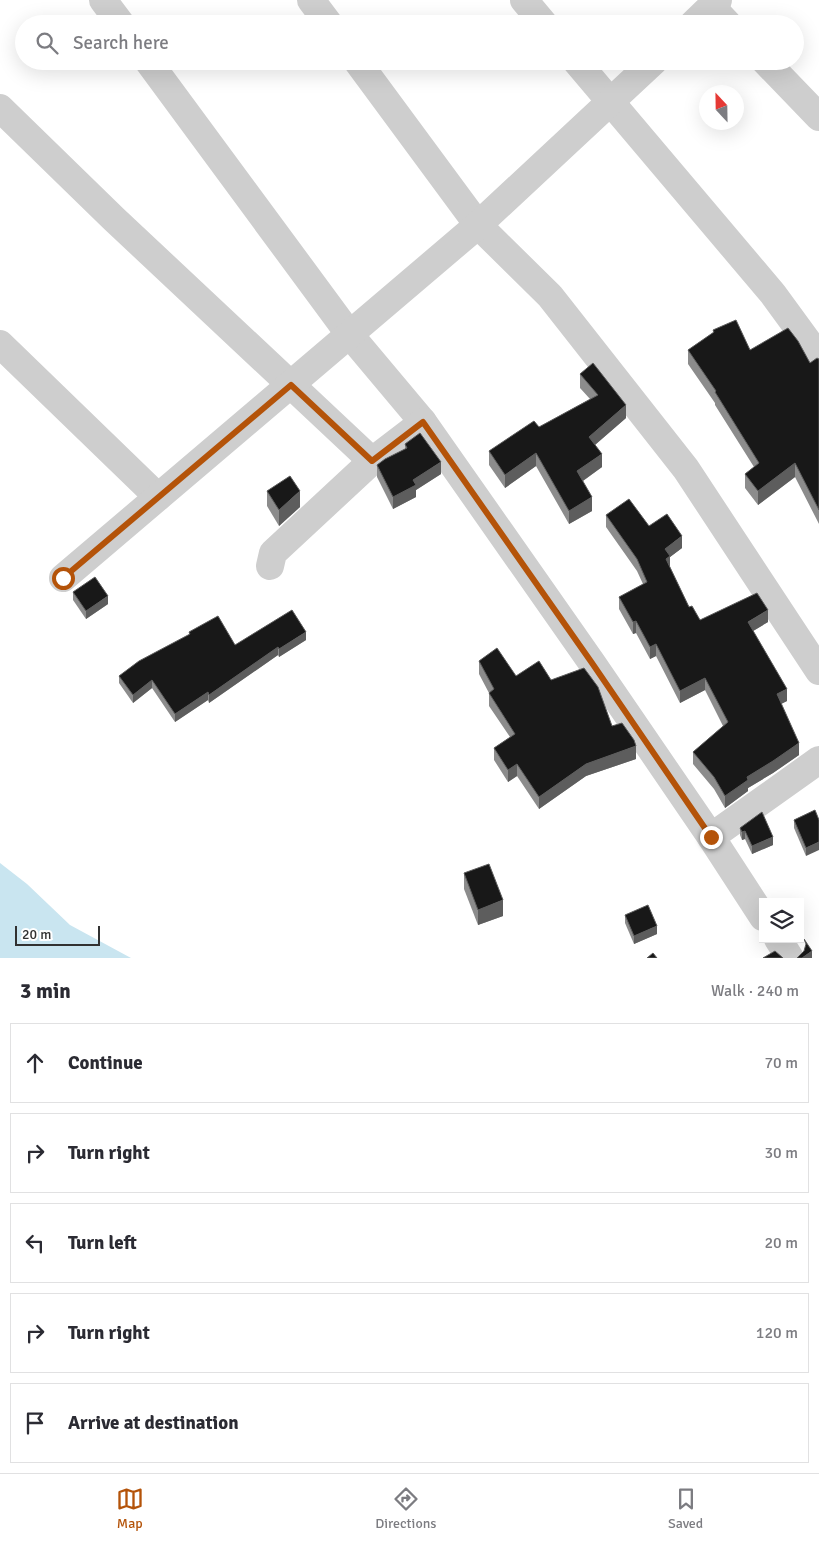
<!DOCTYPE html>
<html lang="en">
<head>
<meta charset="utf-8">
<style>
  body { margin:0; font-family:Signika,sans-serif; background:#f2f2f3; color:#2b2b33 }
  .controls { position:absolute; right:15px; bottom:15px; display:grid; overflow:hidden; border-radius:0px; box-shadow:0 5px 20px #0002 }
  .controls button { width:45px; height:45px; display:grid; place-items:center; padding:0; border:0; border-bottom:1px solid #e1e1e2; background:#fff; color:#2b2b33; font:25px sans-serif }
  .compass { position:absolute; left:699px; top:85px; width:45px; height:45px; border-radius:50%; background:#fff; box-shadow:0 5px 20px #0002; rotate:338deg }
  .scale { position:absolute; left:15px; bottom:12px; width:85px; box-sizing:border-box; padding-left:5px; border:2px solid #313131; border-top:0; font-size:14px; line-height:18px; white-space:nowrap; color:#313131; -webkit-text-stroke:4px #fff; paint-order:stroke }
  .stop { position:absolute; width:15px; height:15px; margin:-11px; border:4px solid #b45309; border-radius:50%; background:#fff }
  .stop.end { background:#b45309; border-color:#fff; box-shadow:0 1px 5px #0008 }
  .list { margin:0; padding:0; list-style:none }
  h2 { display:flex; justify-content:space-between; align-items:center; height:65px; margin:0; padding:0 20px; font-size:21px }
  h2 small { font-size:16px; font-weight:400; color:#7c7c81 }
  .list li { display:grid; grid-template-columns:32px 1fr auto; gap:15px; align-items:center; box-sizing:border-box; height:80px; margin:0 10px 10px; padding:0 10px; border:1px solid #e1e1e2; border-radius:0px }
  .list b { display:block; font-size:19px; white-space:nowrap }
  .list em { font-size:16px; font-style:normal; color:#7c7c81 }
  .icon { flex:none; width:28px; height:28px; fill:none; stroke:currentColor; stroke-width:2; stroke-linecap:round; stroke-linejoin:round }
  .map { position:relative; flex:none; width:819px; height:958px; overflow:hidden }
  .search { position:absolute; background:#fff; box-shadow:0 5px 20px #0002; left:15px; right:15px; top:15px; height:55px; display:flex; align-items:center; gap:12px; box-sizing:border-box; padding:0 18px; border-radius:28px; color:#7c7c81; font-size:19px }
  .sheet { height:515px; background:#fff }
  nav { display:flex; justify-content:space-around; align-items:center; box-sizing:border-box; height:70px; border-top:1px solid #e1e1e2; background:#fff; font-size:14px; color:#7c7c81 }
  nav a { display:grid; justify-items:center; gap:2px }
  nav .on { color:#b45309 }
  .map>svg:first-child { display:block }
  .water { fill:#c9e5f0 }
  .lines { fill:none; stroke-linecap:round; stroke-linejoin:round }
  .minor { stroke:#cecece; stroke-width:28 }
  .wall { fill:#8c8c8c }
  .shaded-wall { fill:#5d5d5d }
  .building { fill:#181818; stroke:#5d5d5d }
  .route { stroke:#b45309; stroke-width:6 }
</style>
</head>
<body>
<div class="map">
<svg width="819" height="958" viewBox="0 0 819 958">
  <rect width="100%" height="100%" fill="#fff"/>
  <path class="water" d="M 0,863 L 27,884 L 70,925 L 131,958 L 0,958 Z"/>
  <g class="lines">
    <g class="minor">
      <path d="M 103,0 L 121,24"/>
      <path d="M 311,0 L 329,24"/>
      <path d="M 524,0 L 544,24"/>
      <path d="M 711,6 L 728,24"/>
      <path d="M 693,24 L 718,0"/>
      <path d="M 148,61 L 350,335 L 423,422 L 592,663 L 711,837 L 763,917"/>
      <path d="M 357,61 L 478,225 L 550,296 L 686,469 L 819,671"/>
      <path d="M 576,61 L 773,294 L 819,357"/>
      <path d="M 765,61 L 819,117"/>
      <path d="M 0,108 L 114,219 L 372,461"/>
      <path d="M 0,344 L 158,497"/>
      <path d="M 270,566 L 273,553 L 372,461 L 423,422"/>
      <path d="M 63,578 L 478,225 L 654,61"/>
      <path d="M 711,837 L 819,760"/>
      <path d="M 778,939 L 790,958"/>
    </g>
  </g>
  <g class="wall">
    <path d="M 713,330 L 750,350 L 810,363 L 819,359 L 819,524 L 795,477 L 758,505 L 745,488 L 745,474 L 754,467 L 715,405 L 715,403 L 688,364 L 688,350 L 713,333 Z"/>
    <path d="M 580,374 L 626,418 L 595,445 L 602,467 L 583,481 L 592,511 L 569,524 L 536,466 L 505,488 L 489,465 L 489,451 L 539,427 L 590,399 L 580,388 Z"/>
    <path d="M 405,444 L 441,474 L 416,490 L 416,497 L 393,509 L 377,477 L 377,465 L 405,449 Z"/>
    <path d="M 267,491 L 300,507 L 279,526 L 267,506 Z"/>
    <path d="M 606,515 L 649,526 L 682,548 L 670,557 L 670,567 L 689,607 L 700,620 L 768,622 L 753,631 L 787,701 L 781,704 L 799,755 L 773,773 L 748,788 L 748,791 L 725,808 L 714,789 L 693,764 L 693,752 L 723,726 L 705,690 L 680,703 L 656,656 L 650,659 L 636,633 L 633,634 L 619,609 L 619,597 L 643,584 L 637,571 L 606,527 Z"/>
    <path d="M 73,592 L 108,604 L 86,619 L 73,600 Z"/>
    <path d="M 189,632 L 235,645 L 306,640 L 279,657 L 278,655 L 209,703 L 208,700 L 175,722 L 152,688 L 133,703 L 119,683 L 119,676 L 189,635 Z"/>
    <path d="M 479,661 L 516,676 L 551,680 L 612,726 L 636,759 L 586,776 L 539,809 L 517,776 L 508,782 L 494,760 L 494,748 L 510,737 L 489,706 L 489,693 L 479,674 Z"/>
    <path d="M 815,810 L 806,856 L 794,828 L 794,820 Z"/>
    <path d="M 740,828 L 773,845 L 752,854 L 745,839 L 742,840 L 740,835 Z"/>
    <path d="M 464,873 L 503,916 L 478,925 L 464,889 Z"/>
    <path d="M 625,915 L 657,934 L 634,944 L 625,923 Z"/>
  </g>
  <g class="shaded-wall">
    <path d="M 626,405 L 626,418 L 589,450 L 589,437 Z"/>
    <path d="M 536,453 L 536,466 L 505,488 L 505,475 Z"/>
    <path d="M 602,454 L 602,467 L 577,485 L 577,471 Z"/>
    <path d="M 441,462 L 441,474 L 416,490 L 416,497 L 393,509 L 393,497 L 413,480 Z"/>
    <path d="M 795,463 L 795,477 L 758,505 L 758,491 Z"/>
    <path d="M 300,491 L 300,507 L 279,526 L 279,510 Z"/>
    <path d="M 592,497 L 592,511 L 569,524 L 569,511 Z"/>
    <path d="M 682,536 L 682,548 L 670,557 L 670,568 L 665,561 L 665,549 Z"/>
    <path d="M 108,596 L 108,604 L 86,619 L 86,611 Z"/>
    <path d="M 768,610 L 768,622 L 748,634 L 748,622 Z"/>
    <path d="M 636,621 L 636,633 L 633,634 L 633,622 Z"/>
    <path d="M 306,632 L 306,640 L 279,657 L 279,649 Z"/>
    <path d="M 656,644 L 656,656 L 650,659 L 650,647 Z"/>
    <path d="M 278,647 L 278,655 L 209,703 L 209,695 Z"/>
    <path d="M 705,678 L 705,690 L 680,703 L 680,691 Z"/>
    <path d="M 152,680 L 152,688 L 133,703 L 133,695 Z"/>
    <path d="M 787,689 L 787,701 L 777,706 L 777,694 Z"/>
    <path d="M 208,692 L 208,700 L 175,722 L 175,714 Z"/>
    <path d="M 799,743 L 799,755 L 773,773 L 748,788 L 748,791 L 725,808 L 725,796 L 747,777 Z"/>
    <path d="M 636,746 L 636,759 L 586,776 L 539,809 L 539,797 L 586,764 Z"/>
    <path d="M 517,764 L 517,776 L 508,782 L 508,770 Z"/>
    <path d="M 745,831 L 745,839 L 742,840 L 742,832 Z"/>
    <path d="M 773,837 L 773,845 L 752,854 L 752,846 Z"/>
    <path d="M 819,842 L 819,850 L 806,856 L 806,848 Z"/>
    <path d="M 503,900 L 503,916 L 478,925 L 478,910 Z"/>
    <path d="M 657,926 L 657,934 L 634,944 L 634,936 Z"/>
    <path d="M 812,951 L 812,958 L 802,958 Z"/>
  </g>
  <g class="building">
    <path d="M 736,320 L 750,350 L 788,328 L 798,341 L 810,363 L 817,358 L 819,359 L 819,510 L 795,463 L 758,491 L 745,474 L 759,463 L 715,392 L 716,391 L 688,350 L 714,332 L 713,330 Z"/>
    <path d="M 593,363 L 626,405 L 589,437 L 602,454 L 577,471 L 592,497 L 569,511 L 536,453 L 505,475 L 489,451 L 534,421 L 539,427 L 598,395 L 580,374 Z"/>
    <path d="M 420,433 L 441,462 L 413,480 L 416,485 L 393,497 L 377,465 L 385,459 L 407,448 L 405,444 Z"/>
    <path d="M 290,476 L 300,491 L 279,510 L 267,491 Z"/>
    <path d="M 629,499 L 649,526 L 667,514 L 682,536 L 665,549 L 670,556 L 666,559 L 689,607 L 692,606 L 700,620 L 757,593 L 768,610 L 748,622 L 787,689 L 777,694 L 799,743 L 773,761 L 747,777 L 748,780 L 725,796 L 714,777 L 693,752 L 728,722 L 705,678 L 680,691 L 656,644 L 650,647 L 636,621 L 633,622 L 619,597 L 647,582 L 637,559 L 606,515 Z"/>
    <path d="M 95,577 L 108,596 L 86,611 L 73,592 Z"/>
    <path d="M 292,610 L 306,632 L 279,649 L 278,647 L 209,695 L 208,692 L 175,714 L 152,680 L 133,695 L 119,676 L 139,661 L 190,634 L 189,632 L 218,616 L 235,645 Z"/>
    <path d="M 497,648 L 516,676 L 539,661 L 551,680 L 584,668 L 598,687 L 612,726 L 622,723 L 634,740 L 636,746 L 586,764 L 539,797 L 517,764 L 508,770 L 494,748 L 515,734 L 489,693 L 494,689 L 479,661 Z"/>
    <path d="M 815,810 L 819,820 L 819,842 L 806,848 L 794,820 Z"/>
    <path d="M 762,812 L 773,837 L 752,846 L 745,831 L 742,832 L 740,828 Z"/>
    <path d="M 489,864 L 503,900 L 478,910 L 464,873 Z"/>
    <path d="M 648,905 L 657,926 L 634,936 L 625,915 Z"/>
    <path d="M 804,939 L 812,951 L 802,958 L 797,958 L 804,951 L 806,944 Z"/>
    <path d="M 775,951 L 783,958 L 763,958 Z"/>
    <path d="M 653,953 L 657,958 L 647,958 Z"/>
  </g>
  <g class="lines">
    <path class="route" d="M 63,578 L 291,385 L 372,461 L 423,422 L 592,663 L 711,837"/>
  </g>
</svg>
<div class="controls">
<button><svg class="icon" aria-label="layers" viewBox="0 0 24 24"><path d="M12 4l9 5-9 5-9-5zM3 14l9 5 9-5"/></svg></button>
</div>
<svg class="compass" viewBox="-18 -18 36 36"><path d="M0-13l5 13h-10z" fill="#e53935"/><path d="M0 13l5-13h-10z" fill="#7c7c81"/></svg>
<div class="scale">20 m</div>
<div class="stop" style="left:63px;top:578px"></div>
<div class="stop end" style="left:711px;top:837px"></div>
<div class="search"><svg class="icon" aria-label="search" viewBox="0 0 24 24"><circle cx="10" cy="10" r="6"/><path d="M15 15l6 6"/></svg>Search here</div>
</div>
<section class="sheet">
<h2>3 min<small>Walk · 240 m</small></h2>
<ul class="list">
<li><svg class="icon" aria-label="ahead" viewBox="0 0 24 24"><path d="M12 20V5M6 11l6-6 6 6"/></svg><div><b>Continue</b></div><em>70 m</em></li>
<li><svg class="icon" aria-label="right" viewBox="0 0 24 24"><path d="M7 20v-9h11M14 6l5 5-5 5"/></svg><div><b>Turn right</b></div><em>30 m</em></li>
<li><svg class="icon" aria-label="left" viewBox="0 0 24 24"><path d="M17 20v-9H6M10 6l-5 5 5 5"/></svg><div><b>Turn left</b></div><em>20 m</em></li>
<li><svg class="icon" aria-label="right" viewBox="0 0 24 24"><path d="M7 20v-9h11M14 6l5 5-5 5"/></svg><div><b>Turn right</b></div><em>120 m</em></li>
<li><svg class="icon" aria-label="arrive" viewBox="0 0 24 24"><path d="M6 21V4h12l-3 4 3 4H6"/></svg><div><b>Arrive at destination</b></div></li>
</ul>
</section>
<nav>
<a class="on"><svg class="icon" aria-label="map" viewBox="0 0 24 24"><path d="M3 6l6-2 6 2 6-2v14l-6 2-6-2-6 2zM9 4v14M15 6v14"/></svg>Map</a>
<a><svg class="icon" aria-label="directions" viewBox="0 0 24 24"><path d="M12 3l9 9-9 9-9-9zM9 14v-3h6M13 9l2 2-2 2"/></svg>Directions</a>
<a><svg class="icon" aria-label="saved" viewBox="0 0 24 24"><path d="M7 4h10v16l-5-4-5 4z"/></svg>Saved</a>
</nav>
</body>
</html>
